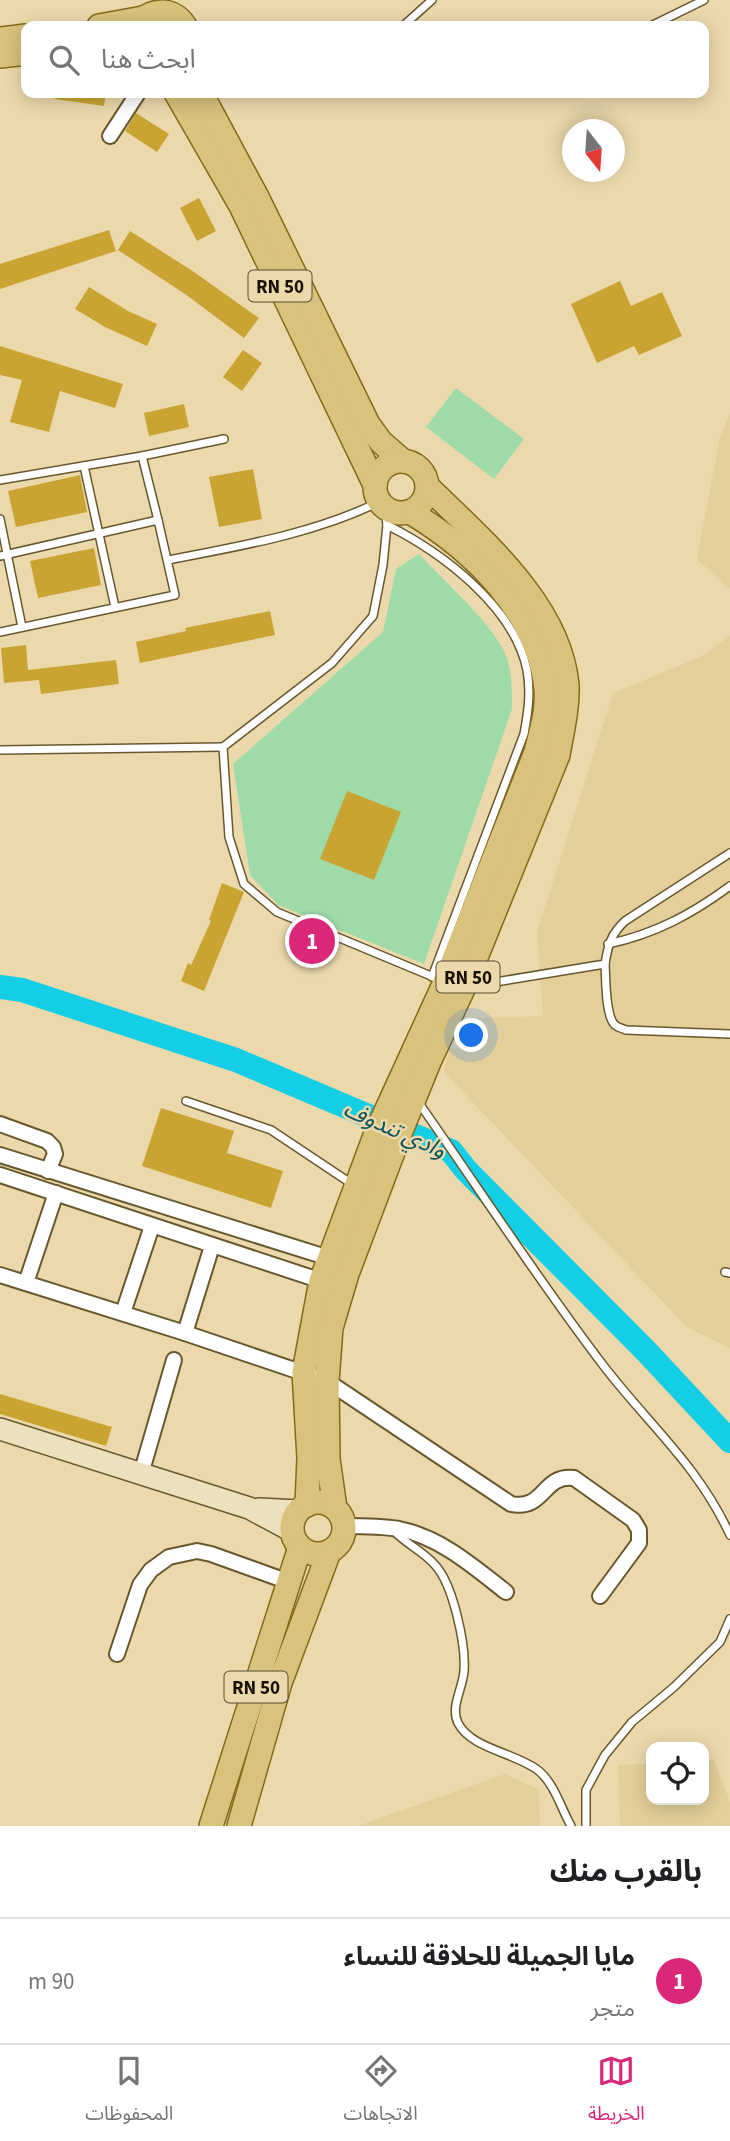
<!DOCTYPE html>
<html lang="ar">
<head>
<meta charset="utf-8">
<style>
  body { margin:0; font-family:"Source Sans 3","Noto Sans Arabic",sans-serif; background:#f2f2f2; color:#202124; direction:rtl }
  .controls { position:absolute; right:21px; bottom:21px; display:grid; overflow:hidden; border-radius:14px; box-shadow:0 4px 18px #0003 }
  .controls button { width:63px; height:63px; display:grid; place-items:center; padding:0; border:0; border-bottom:2px solid #e0e0e0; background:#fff; color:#202124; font:35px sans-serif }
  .compass { position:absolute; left:562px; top:119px; width:63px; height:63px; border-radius:50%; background:#fff; box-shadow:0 4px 18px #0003; rotate:163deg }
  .you { position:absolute; left:472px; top:1036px; width:24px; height:24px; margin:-18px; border:5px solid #fff; border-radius:50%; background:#1a73e8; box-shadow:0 0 0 10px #1a73e833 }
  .badge { display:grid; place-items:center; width:46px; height:46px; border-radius:50%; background:#db2777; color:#fff; font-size:23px; font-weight:700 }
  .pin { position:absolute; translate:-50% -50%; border:4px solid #fff; box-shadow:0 2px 7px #0006 }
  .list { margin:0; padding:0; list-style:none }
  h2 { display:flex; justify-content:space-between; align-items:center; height:91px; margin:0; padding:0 28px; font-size:30px }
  h2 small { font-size:23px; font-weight:400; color:#757577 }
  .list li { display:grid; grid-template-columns:46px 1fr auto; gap:21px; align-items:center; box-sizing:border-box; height:126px; padding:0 28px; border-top:2px solid #e0e0e0 }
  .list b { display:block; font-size:26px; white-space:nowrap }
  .list p { margin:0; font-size:23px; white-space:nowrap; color:#757577 }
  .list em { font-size:23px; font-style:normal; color:#757577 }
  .icon { flex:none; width:38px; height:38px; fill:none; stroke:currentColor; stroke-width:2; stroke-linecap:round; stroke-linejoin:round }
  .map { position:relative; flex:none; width:730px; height:1826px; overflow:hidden; direction:ltr }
  .search { position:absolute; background:#fff; box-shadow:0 4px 18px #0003; left:21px; right:21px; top:21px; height:77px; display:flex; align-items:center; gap:18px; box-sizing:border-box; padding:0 24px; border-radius:14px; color:#757577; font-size:26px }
  .sheet { height:217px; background:#fff }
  nav { display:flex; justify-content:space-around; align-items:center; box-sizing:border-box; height:98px; border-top:2px solid #e0e0e0; background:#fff; font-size:19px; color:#757577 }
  nav a { display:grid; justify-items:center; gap:4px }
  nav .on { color:#db2777 }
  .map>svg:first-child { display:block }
  .built { fill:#e4cf9a }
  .green { fill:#9fdba9 }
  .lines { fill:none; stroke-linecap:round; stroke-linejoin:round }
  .river { stroke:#13cee5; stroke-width:24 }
  .building { fill:#caa433 }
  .lane-casing { stroke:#68582e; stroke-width:10 }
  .street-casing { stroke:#68582e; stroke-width:18 }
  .secondary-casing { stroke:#68582e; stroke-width:24 }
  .primary-casing { stroke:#856a19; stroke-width:26 }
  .lane { stroke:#fff; stroke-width:7 }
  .street { stroke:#fff; stroke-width:14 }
  .secondary { stroke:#ece1be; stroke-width:21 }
  .primary { stroke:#d9c27c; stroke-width:23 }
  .labels { text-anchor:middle; stroke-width:5; stroke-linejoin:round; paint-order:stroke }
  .shield { fill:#ebd9ab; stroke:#574d35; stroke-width:2 }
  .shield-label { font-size:19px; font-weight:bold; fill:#181102 }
  .water-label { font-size:23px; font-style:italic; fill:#0e535c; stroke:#ebd9ab }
</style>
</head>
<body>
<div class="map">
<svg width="730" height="1826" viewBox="0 0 730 1826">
  <rect width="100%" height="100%" fill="#ebd9ab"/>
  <g class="built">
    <path d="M 730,414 L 730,589 L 697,559 L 720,437 Z"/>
    <path d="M 730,635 L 730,1348 L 687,1327 L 444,1072 L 449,1048 L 469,1048 L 472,1018 L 543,1016 L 537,932 L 613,693 L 705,655 Z"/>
    <path d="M 714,1760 L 730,1802 L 730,1826 L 620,1826 L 618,1765 L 651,1764 L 651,1800 L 704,1800 L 704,1761 Z"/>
    <path d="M 505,1774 L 539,1790 L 540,1826 L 358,1826 Z"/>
  </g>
  <g class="green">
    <path d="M 456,388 L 524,439 L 494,479 L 426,427 Z"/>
    <path d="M 419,554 C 442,579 500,630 508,661 C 512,677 512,693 512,709 L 424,964 L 278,905 L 250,875 L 233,764 L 383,632 L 396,569 Z"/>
  </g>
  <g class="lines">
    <path class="river" d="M 0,987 L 22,990 L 236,1060 L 451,1151 L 466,1170 L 646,1351 L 730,1441"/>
  </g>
  <g class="building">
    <path d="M 56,93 L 106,93 L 104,106 L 55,99 Z"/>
    <path d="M 136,113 L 169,134 L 157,152 L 125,131 Z"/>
    <path d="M 199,198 L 216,231 L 197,241 L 180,208 Z"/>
    <path d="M 109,230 L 116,251 L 0,289 L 0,264 Z"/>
    <path d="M 130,231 L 194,272 L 259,318 L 244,338 L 185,294 L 118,250 Z"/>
    <path d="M 620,281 L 631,306 L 662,292 L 682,336 L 639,355 L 634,346 L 597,363 L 571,304 Z"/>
    <path d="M 89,287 L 128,311 L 157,324 L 147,346 L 105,327 L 75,309 Z"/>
    <path d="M 0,346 L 123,384 L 115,408 L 60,391 L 49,432 L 10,422 L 22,380 L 0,375 Z"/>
    <path d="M 243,350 L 262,363 L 242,391 L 223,377 Z"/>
    <path d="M 184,404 L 189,427 L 149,436 L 144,413 Z"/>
    <path d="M 253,469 L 262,519 L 219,527 L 209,477 Z"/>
    <path d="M 80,475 L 87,512 L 16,527 L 8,491 Z"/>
    <path d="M 94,548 L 101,585 L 38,598 L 30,561 Z"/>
    <path d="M 270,611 L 275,635 L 140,663 L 136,642 L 186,631 L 185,628 Z"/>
    <path d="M 26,645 L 28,670 L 116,660 L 119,684 L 41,694 L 39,680 L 4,683 L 1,648 Z"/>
    <path d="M 347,791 L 401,812 L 374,880 L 320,859 Z"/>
    <path d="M 222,883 L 244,892 L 204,991 L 181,981 L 188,963 L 191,965 L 211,921 L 209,920 Z"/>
    <path d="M 302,929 L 326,939 L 319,954 L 296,946 Z"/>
    <path d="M 161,1108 L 234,1131 L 227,1153 L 283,1171 L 271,1208 L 142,1166 Z"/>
    <path d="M 0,1394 L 112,1427 L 106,1446 L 0,1414 Z"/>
  </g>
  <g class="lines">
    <defs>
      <g id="lane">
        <path d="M 403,26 L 432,0"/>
        <path d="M 651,26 L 704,0"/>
        <path d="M 84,466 L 115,607"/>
        <path d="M 0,480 L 142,456"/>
        <path d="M 385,508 L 387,525 L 383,565 L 373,616 L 332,663 L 223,747 L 229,837 L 244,884 L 277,912 L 443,981"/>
        <path d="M 0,519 L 22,627"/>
        <path d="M 158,520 L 142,456 L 224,439"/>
        <path d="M 387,525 C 441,552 514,606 527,670 C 531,692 528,713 524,734 L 432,977"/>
        <path d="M 0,556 L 158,520 L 175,595 L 0,632"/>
        <path d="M 168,560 C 240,546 313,534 379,502"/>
        <path d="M 0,750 L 223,747"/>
        <path d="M 608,944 C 655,934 692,914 730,886"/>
        <path d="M 605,964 C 606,978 605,1016 615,1025 C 618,1028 622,1028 626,1030 L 730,1034"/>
        <path d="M 471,986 L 605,964 C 608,945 611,934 625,921 L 730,853"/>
        <path d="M 186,1101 L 271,1130 L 352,1184"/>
        <path d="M 419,1103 C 480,1190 538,1280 603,1365 C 648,1424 698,1465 730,1535"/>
        <path d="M 725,1272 L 730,1273"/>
        <path d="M 394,1531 C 406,1544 423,1551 435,1565 C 453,1584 466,1645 464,1671 C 463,1688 450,1707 458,1723 C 471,1749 517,1753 539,1771 C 555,1785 561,1808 571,1826"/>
        <path d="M 586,1826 L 586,1790 L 605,1755 L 632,1722 L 674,1687 L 720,1642 L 730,1619"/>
      </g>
      <g id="street">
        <path d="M 110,136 L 138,93"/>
        <path d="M 0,1124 L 47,1141 L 53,1147 L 55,1154 L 48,1171"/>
        <path d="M 0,1155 L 329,1258"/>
        <path d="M 0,1175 L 328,1283"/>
        <path d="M 0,1275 L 185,1333 L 327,1381 L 511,1504 C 545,1511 542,1474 574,1478 L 633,1520 L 639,1530 L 639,1543 L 600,1596"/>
        <path d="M 26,1283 L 56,1193"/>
        <path d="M 123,1313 L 152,1226"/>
        <path d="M 185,1333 L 212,1246"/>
        <path d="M 141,1474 L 174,1360"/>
        <path d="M 344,1526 C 362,1526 381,1526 399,1529 C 440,1537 474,1567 506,1592"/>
        <path d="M 117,1654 L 140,1585 L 151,1570 L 169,1557 L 197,1551 L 211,1554 L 289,1582"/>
      </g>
      <g id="secondary">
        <path d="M 0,1429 L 249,1508 L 292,1531"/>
        <path d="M 259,1509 L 298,1511"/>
      </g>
      <g id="primary">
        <path d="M 99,26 L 143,18"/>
        <path d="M 136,26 C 149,9 172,6 185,26"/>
        <path d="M 0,39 L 26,36"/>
        <path d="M 0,56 L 26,53"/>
        <path d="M 176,93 L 241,206 L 375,485"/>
        <path d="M 201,93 L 257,197 L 368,424 L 381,442 L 403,461"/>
        <circle cx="401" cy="487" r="26"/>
        <circle cx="318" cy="1528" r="26"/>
        <path d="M 307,1505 L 309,1458 L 304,1372 L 321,1281 L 376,1133 L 445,982 L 536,752 C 541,732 548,710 546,689 C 538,612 473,550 410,512"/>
        <path d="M 335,1508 L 328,1459 L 327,1381 L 331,1328 L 347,1274 L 401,1131 L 429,1062 L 464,987 L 558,755 C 562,732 568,708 567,685 C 560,605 482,540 428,487"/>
        <path d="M 211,1826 L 300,1547"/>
        <path d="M 239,1826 L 280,1683 L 329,1552"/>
      </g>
    </defs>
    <use href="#lane" class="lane-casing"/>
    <use href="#street" class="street-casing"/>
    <use href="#secondary" class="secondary-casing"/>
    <use href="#primary" class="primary-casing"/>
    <use href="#lane" class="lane"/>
    <use href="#street" class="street"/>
    <use href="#secondary" class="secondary"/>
    <use href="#primary" class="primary"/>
  </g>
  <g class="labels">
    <g class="shield">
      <rect x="248.5" y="270.5" width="63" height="31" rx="5"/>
      <rect x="436.5" y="961.5" width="63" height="31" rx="5"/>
      <rect x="224.5" y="1671.5" width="63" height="31" rx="5"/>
    </g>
    <g class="shield-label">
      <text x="280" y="293">RN 50</text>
      <text x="468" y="984">RN 50</text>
      <text x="256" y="1694">RN 50</text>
    </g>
    <g class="water-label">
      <text transform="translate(395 1129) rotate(24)" y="8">وادي تندوف</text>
    </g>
  </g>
</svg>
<div class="controls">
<button><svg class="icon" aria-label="locate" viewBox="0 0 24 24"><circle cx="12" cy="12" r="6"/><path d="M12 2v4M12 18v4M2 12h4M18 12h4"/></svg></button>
</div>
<svg class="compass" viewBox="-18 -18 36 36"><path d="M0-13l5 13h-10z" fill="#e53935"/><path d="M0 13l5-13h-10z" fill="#757577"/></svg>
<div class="you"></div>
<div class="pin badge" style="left:312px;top:941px">1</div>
<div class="search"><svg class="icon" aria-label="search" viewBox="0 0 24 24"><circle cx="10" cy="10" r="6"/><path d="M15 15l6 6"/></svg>ابحث هنا</div>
</div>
<section class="sheet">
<h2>بالقرب منك<small></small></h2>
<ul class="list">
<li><span class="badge">1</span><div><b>مايا الجميلة للحلاقة للنساء</b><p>متجر</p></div><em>90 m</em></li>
</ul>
</section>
<nav>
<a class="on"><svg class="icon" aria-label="map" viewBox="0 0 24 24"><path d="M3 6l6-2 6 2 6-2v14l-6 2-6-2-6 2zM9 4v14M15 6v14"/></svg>الخريطة</a>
<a><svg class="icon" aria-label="directions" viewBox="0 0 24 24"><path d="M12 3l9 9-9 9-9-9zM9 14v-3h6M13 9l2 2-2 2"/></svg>الاتجاهات</a>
<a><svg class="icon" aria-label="saved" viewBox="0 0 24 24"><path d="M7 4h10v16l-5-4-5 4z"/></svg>المحفوظات</a>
</nav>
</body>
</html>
